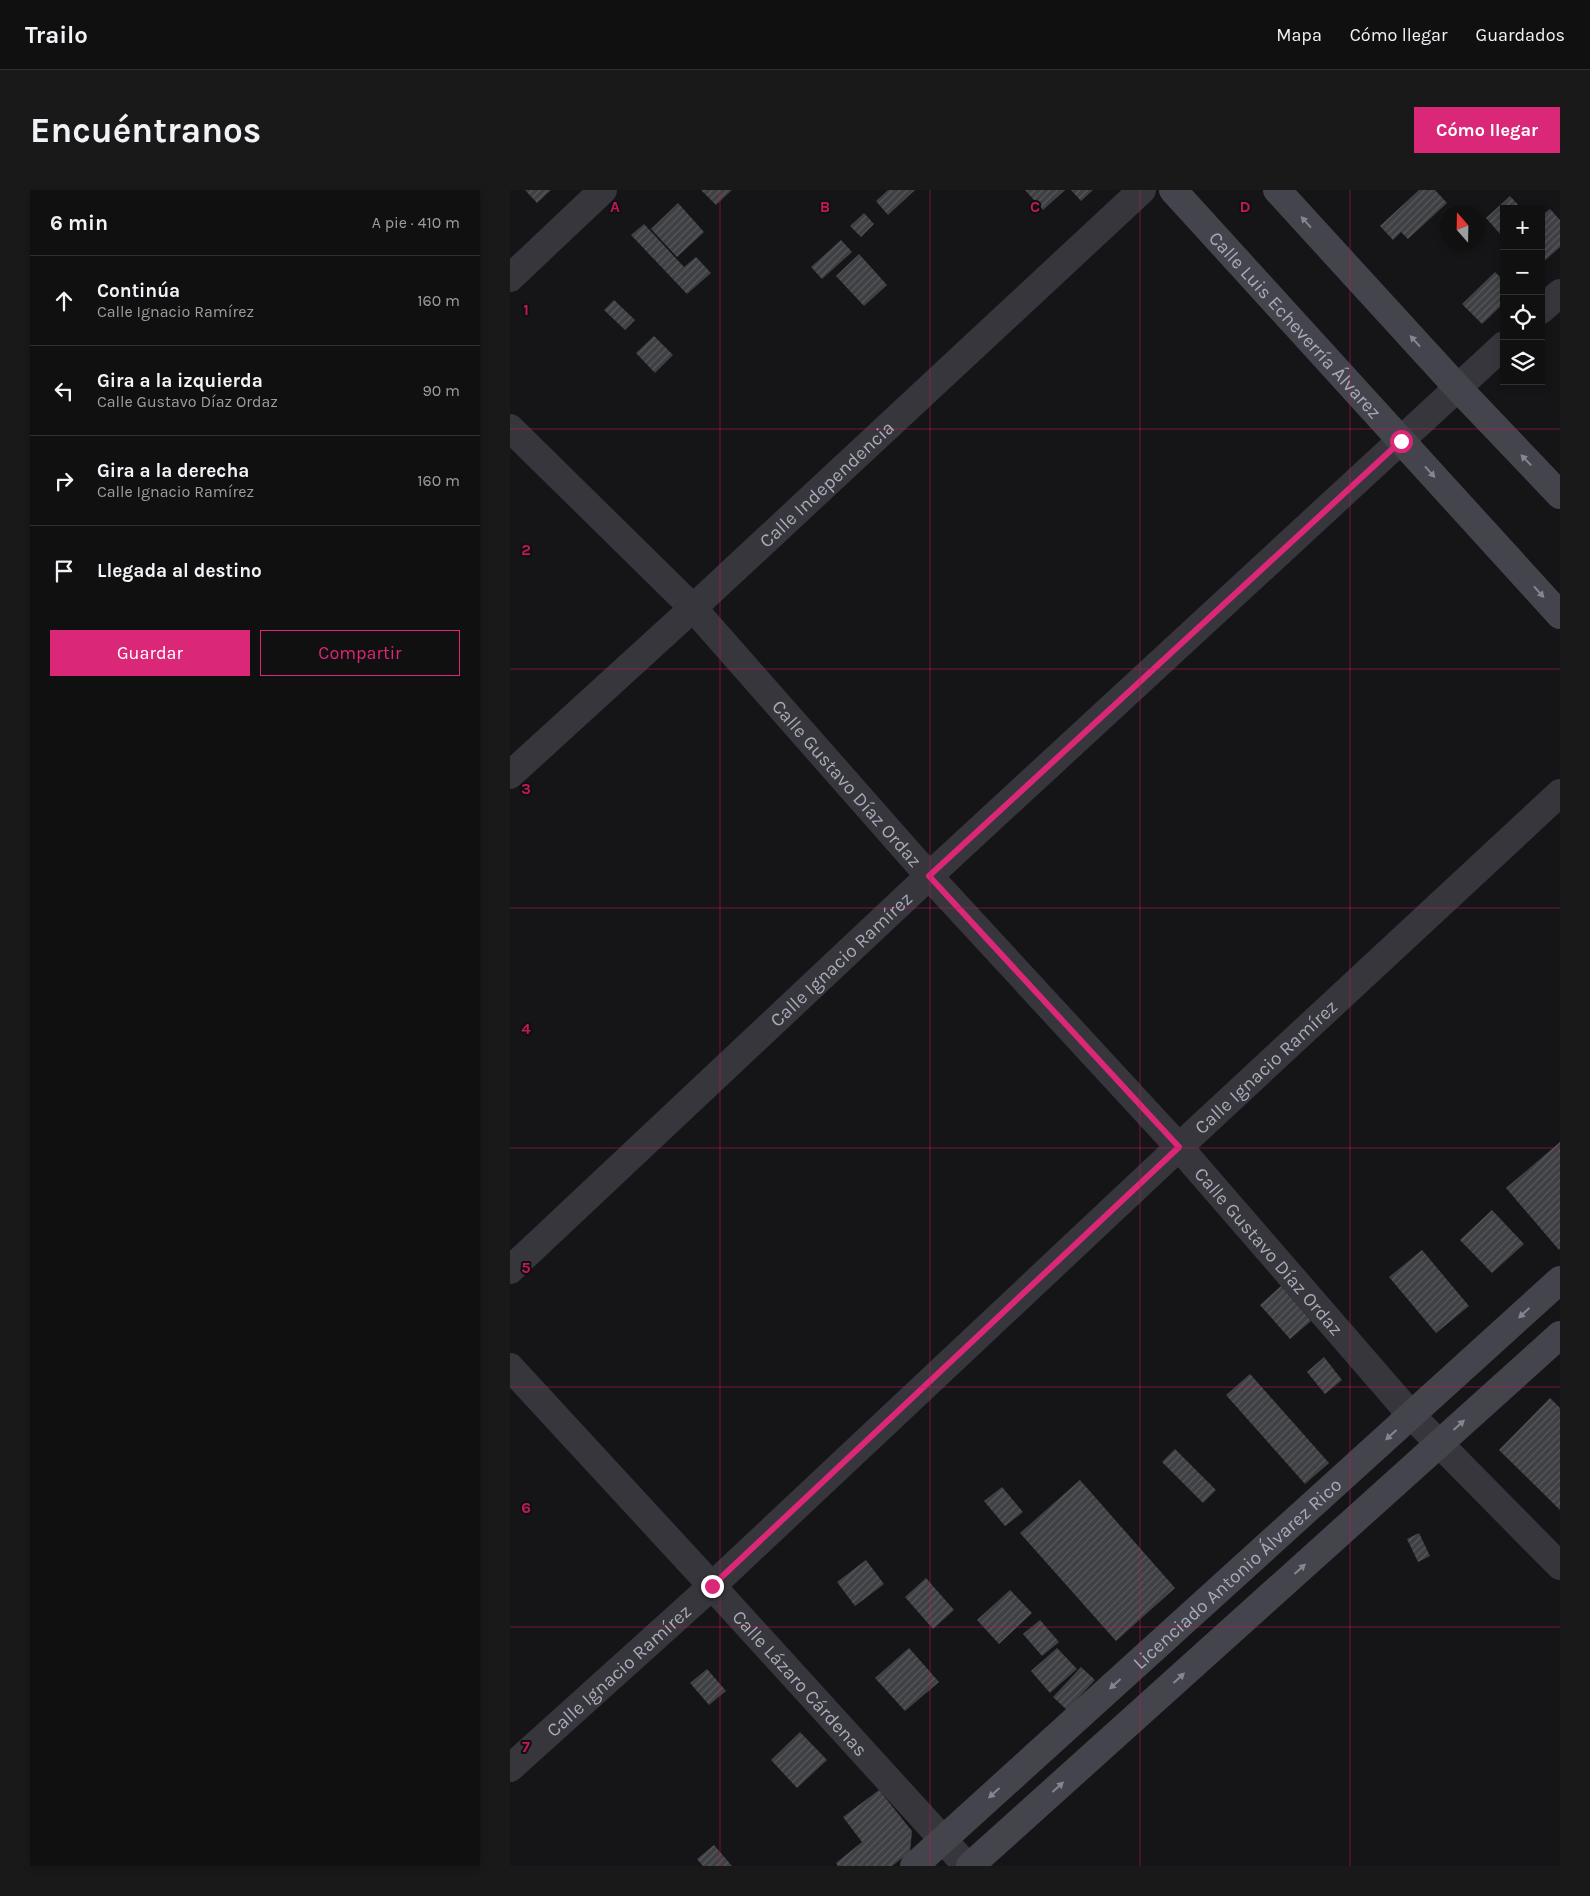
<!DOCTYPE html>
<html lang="es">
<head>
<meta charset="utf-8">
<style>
  body { margin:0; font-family:Karla,sans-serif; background:#19191a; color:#f1f3f6 }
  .controls { position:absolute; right:15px; top:15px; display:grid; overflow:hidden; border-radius:0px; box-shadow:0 2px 8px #0003 }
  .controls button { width:45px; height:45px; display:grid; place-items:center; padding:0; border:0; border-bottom:1px solid #303031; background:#101011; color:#f1f3f6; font:25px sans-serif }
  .compass { position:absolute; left:930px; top:15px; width:45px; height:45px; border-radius:50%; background:#101011; box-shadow:0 2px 8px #0003; rotate:340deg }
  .stop { position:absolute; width:15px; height:15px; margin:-11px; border:4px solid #db2777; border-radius:50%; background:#fff }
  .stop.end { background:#db2777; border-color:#fff; box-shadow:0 1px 5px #0008 }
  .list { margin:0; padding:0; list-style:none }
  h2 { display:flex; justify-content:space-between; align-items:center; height:65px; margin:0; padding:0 20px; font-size:21px }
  h2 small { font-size:16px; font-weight:400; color:#9c9d9f }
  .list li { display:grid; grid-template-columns:32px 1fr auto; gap:15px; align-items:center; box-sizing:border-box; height:90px; padding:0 20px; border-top:1px solid #303031 }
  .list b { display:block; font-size:19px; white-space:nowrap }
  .list p { margin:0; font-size:16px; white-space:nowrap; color:#9c9d9f }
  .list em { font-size:16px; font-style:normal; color:#9c9d9f }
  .actions { display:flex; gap:10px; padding:15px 20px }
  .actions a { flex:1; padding:11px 0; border:1px solid #db2777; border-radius:0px; text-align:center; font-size:18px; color:#db2777 }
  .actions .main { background:#db2777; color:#fff }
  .icon { flex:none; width:28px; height:28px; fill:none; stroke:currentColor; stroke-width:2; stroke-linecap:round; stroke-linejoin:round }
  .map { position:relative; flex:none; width:1050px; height:1676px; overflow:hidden; border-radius:0px }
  header { display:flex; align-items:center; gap:30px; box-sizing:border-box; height:70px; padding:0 25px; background:#101011; border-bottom:1px solid #303031 }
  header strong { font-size:24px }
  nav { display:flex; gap:28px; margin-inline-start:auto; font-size:18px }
  .intro { display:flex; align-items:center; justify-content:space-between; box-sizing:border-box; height:120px; padding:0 30px }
  h1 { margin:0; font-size:35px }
  .button { padding:12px 22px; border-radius:0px; background:#db2777; color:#fff; font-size:18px; font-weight:700 }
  main { display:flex; gap:30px; padding:0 30px }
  aside { flex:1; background:#101011; border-radius:0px; box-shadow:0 2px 8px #0003 }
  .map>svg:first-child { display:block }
  .building { fill:url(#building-hatch) }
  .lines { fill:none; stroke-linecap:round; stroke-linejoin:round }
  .street { stroke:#36363c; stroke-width:28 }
  .secondary { stroke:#44454c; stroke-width:28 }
  .oneway { fill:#848792 }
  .route { stroke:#db2777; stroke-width:6 }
  .grid { fill:none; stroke:#c2185b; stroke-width:1; stroke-opacity:0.55 }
  .labels { text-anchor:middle; stroke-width:4; stroke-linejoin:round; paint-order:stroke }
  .street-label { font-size:19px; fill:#a6abb7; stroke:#101012 }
  .grid-label { font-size:16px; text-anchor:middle; font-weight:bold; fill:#c2185b; stroke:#101012; stroke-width:4; stroke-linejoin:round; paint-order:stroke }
</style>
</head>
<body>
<header>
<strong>Trailo</strong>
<nav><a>Mapa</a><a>Cómo llegar</a><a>Guardados</a></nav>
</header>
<div class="intro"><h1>Encuéntranos</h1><a class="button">Cómo llegar</a></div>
<main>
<aside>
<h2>6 min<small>A pie · 410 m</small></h2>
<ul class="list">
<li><svg class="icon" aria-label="ahead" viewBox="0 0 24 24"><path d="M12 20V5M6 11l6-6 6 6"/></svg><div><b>Continúa</b><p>Calle Ignacio Ramírez</p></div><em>160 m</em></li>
<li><svg class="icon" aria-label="left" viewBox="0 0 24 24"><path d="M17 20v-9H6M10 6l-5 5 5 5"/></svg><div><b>Gira a la izquierda</b><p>Calle Gustavo Díaz Ordaz</p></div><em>90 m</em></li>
<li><svg class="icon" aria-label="right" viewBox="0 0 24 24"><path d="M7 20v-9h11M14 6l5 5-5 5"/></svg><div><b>Gira a la derecha</b><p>Calle Ignacio Ramírez</p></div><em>160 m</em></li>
<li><svg class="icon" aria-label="arrive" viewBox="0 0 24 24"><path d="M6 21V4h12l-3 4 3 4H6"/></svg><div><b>Llegada al destino</b></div></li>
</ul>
<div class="actions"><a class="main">Guardar</a><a>Compartir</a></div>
</aside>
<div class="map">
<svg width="1050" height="1676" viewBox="0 0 1050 1676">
  <defs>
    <pattern id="building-hatch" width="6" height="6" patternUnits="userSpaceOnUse" patternTransform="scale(1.25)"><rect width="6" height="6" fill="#3f4044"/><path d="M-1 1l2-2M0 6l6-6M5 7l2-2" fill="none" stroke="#58595d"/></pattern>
  </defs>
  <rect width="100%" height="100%" fill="#151517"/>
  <g class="building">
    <path d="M 15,0 L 41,0 L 27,13 Z"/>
    <path d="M 191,0 L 222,0 L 206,15 Z"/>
    <path d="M 378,0 L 405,0 L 378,25 L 366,11 Z"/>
    <path d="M 515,0 L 555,0 L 533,20 Z"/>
    <path d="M 561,0 L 583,0 L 571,11 Z"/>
    <path d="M 909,0 L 925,0 L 937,13 L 898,49 L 891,42 L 883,50 L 870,36 Z"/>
    <path d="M 1000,6 L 1012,19 L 994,19 L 994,43 L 991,45 L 976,28 Z"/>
    <path d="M 168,13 L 194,42 L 167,67 L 141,39 Z"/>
    <path d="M 1040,19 L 1050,30 L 1050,57 L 1031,74 L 1031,26 Z"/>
    <path d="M 354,23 L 364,34 L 351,47 L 340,36 Z"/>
    <path d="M 134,34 L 174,77 L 186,67 L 201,83 L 177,104 L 121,45 Z"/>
    <path d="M 331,50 L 342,62 L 312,89 L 301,77 Z"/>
    <path d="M 349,64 L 377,95 L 354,116 L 326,86 Z"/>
    <path d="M 985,82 L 994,91 L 994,113 L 972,134 L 952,114 Z"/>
    <path d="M 104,110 L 125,130 L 115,140 L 94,120 Z"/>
    <path d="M 144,146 L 163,165 L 145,183 L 126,163 Z"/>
    <path d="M 1050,952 L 1050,1058 L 1049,1060 L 996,998 Z"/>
    <path d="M 982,1020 L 1014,1054 L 982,1083 L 950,1050 Z"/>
    <path d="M 912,1060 L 959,1116 L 926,1143 L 879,1087 Z"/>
    <path d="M 771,1096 L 801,1131 L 780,1149 L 750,1115 Z"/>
    <path d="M 814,1167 L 832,1190 L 815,1204 L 797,1182 Z"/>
    <path d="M 740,1184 L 819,1273 L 795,1294 L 716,1205 Z"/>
    <path d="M 1040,1208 L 1050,1218 L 1050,1320 L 989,1260 Z"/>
    <path d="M 665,1259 L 706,1300 L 693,1313 L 652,1272 Z"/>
    <path d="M 570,1290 L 665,1398 L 606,1451 L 510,1343 Z"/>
    <path d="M 492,1297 L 513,1322 L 495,1336 L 474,1311 Z"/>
    <path d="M 909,1343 L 920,1366 L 908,1372 L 897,1349 Z"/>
    <path d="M 356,1370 L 374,1394 L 345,1416 L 327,1392 Z"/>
    <path d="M 416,1388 L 444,1420 L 423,1439 L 395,1407 Z"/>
    <path d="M 500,1400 L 522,1423 L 489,1454 L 467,1430 Z"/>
    <path d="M 530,1430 L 549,1452 L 532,1466 L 513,1444 Z"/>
    <path d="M 399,1458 L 429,1492 L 395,1521 L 365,1488 Z"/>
    <path d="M 547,1458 L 567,1479 L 540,1503 L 521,1481 Z"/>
    <path d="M 571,1477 L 585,1490 L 557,1520 L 543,1507 Z"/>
    <path d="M 197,1479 L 216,1501 L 199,1515 L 180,1493 Z"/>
    <path d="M 290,1542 L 317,1570 L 287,1598 L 261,1570 Z"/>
    <path d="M 369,1600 L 402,1641 L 400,1662 L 382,1676 L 328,1676 L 326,1673 L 352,1652 L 333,1627 Z"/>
    <path d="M 204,1655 L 222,1676 L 193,1676 L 187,1669 Z"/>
  </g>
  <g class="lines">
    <g class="street">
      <path d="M 0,88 L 93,0"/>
      <path d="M 1031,120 L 1050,103"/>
      <path id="s1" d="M 0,238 L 183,418 L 419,686 L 669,957 L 902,1226 L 1050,1376"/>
      <path id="s2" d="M 0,585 L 183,418 L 632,0"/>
      <path id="s3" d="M 0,1080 L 419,686 L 994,155"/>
      <path id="s4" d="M 0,1177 L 202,1396 L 457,1676"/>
      <path id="s5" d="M 0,1578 L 202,1396 L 669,957 L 1050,603"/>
    </g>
    <g class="secondary">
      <path id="s6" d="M 663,0 L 1050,425"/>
      <path d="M 767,0 L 948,198 L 1050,305"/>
      <path id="s7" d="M 404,1676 L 1050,1090"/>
      <path d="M 460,1676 L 1050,1145"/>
    </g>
  </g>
  <defs><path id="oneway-solid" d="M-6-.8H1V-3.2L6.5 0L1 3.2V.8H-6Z" transform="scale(1.25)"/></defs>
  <g class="oneway">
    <use href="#oneway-solid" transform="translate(796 32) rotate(-132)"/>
    <use href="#oneway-solid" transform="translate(905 151) rotate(-132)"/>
    <use href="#oneway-solid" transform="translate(1016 270) rotate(-134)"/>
    <use href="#oneway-solid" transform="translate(920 282) rotate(48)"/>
    <use href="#oneway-solid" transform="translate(1029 402) rotate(48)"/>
    <use href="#oneway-solid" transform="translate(1014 1123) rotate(137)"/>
    <use href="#oneway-solid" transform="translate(949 1235) rotate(-42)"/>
    <use href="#oneway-solid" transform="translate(881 1245) rotate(138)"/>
    <use href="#oneway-solid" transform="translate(790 1379) rotate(-42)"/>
    <use href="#oneway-solid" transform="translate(669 1488) rotate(-42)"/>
    <use href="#oneway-solid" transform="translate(605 1494) rotate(138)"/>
    <use href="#oneway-solid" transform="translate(548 1597) rotate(-42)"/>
    <use href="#oneway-solid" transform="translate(484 1603) rotate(138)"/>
  </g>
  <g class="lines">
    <path class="route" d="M 202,1396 L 669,957 L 419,686 L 891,251"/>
  </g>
  <path class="grid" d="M 210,0 L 210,1676M 420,0 L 420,1676M 630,0 L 630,1676M 840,0 L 840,1676M 0,239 L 1050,239M 0,479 L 1050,479M 0,718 L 1050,718M 0,958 L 1050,958M 0,1197 L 1050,1197M 0,1437 L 1050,1437"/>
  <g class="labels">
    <g class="street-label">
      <text dy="7" stroke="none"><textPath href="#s6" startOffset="182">Calle Luis Echeverría Álvarez</textPath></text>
      <text dy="7" stroke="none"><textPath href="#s2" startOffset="430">Calle Independencia</textPath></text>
      <text dy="7" stroke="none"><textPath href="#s1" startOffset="490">Calle Gustavo Díaz Ordaz</textPath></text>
      <text dy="7" stroke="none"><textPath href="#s3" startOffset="454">Calle Ignacio Ramírez</textPath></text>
      <text dy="7" stroke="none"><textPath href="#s5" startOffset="1031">Calle Ignacio Ramírez</textPath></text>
      <text dy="7" stroke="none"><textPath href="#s1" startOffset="1120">Calle Gustavo Díaz Ordaz</textPath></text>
      <text dy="7" stroke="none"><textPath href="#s7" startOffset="436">Licenciado Antonio Álvarez Rico</textPath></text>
      <text dy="7" stroke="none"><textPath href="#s5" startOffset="146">Calle Ignacio Ramírez</textPath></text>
      <text dy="7" stroke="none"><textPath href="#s4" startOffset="429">Calle Lázaro Cárdenas</textPath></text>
    </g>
  </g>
  <g class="grid-label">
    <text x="105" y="22">A</text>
    <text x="315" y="22">B</text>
    <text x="525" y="22">C</text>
    <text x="735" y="22">D</text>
    <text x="16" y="125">1</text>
    <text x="16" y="365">2</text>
    <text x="16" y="604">3</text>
    <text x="16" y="844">4</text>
    <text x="16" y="1083">5</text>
    <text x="16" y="1323">6</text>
    <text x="16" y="1562">7</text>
  </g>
</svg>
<div class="controls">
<button>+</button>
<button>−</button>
<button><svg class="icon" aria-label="locate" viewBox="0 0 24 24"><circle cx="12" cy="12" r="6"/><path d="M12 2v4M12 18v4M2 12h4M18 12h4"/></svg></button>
<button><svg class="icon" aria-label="layers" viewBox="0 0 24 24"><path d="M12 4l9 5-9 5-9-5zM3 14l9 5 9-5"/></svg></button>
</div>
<svg class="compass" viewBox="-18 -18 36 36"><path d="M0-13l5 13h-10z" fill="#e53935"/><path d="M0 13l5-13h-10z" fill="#9c9d9f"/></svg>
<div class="stop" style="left:891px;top:251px"></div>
<div class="stop end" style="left:202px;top:1396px"></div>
</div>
</main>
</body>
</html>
